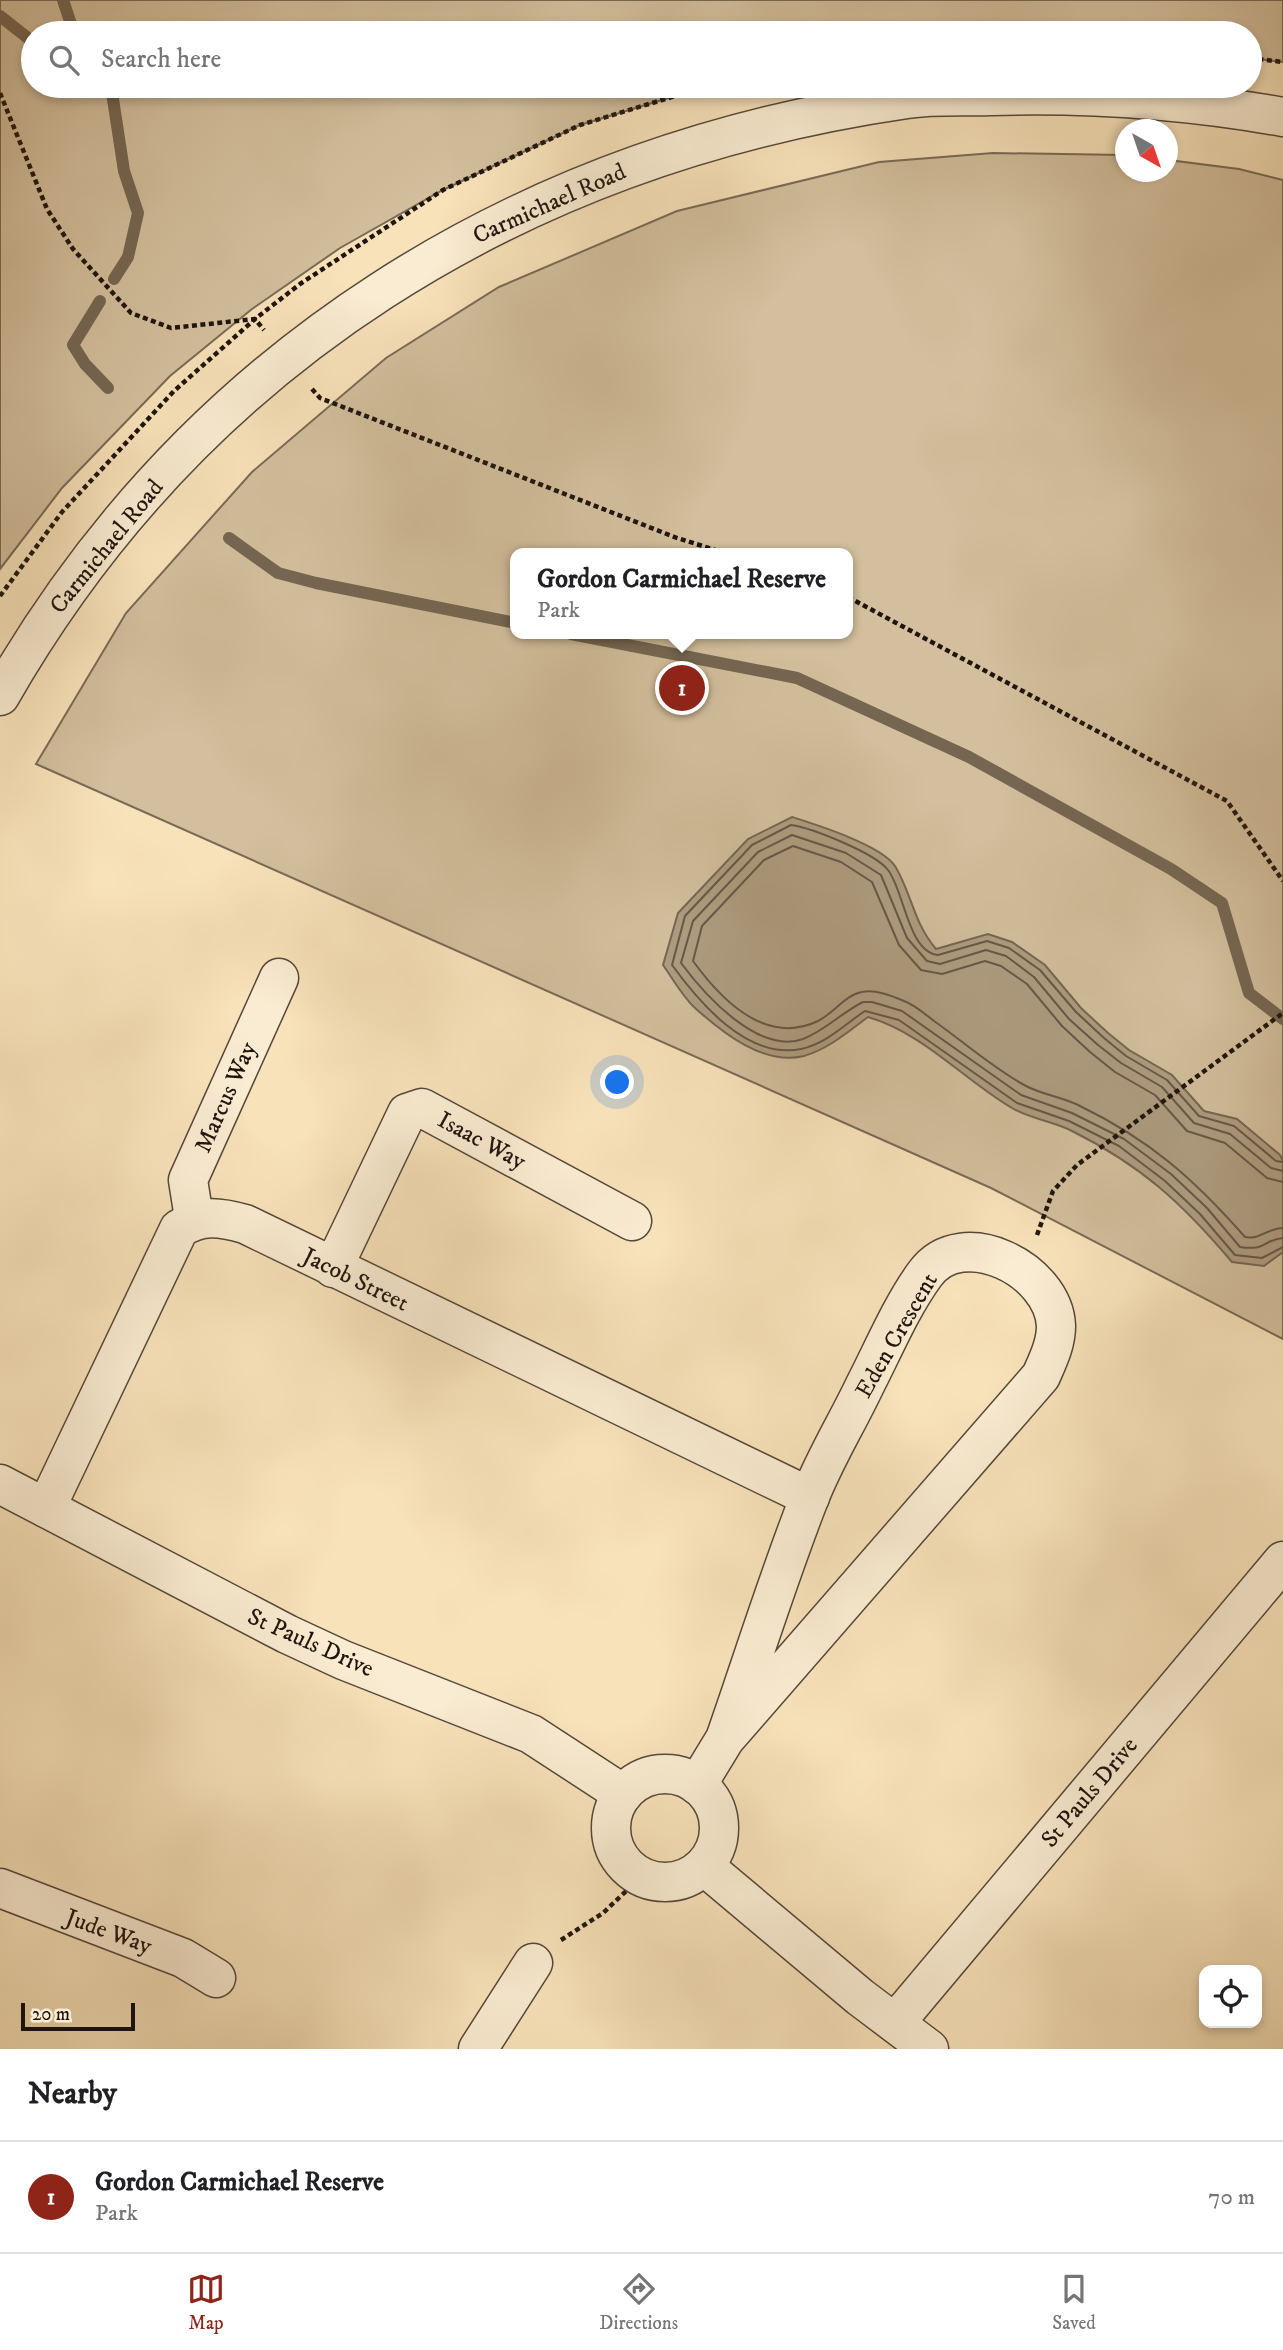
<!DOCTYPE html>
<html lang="en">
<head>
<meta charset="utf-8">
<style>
  body { margin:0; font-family:"IM FELL DW Pica",serif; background:#f2f2f2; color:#202124 }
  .controls { position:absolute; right:21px; bottom:21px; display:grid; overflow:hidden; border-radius:14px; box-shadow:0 4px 10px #0003 }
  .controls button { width:63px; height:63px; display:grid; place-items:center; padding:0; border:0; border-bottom:2px solid #e0e0e0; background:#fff; color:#202124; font:35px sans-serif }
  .compass { position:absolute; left:1115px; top:119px; width:63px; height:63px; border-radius:50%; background:#fff; box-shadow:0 4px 10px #0003; rotate:140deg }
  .scale { position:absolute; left:21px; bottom:18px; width:114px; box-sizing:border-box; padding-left:7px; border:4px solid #1f140e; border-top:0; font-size:19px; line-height:24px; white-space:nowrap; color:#1f140e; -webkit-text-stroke:5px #faecd2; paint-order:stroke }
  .you { position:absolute; left:618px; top:1083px; width:24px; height:24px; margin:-18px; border:5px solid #fff; border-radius:50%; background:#1a73e8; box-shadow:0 0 0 10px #1a73e833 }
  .badge { display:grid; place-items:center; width:46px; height:46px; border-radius:50%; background:#8f2418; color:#fff; font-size:23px; font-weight:700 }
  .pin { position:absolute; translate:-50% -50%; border:4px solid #fff; box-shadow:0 2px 7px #0006 }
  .popup { position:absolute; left:510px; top:548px; width:343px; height:91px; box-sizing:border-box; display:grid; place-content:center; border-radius:14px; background:#fff; filter:drop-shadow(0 2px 5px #0005); font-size:23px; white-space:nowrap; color:#757577 }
  .popup b { font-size:26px; color:#202124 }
  .popup::after { content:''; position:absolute; left:50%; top:100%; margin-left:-14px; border:14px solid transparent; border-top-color:#fff }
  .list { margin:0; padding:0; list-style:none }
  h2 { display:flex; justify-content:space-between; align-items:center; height:91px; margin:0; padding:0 28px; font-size:30px }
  h2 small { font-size:23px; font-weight:400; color:#757577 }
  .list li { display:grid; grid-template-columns:46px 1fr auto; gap:21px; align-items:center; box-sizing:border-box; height:112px; padding:0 28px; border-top:2px solid #e0e0e0 }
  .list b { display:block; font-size:26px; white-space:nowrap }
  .list p { margin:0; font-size:23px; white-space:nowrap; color:#757577 }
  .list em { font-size:23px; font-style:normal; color:#757577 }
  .icon { flex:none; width:38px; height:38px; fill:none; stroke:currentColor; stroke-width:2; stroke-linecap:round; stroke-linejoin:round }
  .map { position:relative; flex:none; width:1283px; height:2049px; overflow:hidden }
  .search { position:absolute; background:#fff; box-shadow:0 4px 10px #0003; left:21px; right:21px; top:21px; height:77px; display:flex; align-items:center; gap:18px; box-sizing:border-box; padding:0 24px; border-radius:38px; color:#757577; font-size:26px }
  .sheet { height:203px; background:#fff }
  nav { display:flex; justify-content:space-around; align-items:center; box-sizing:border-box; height:98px; border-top:2px solid #e0e0e0; background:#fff; font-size:19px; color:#757577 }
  nav a { display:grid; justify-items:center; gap:4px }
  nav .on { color:#8f2418 }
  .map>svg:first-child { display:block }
  .green { fill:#d3bf9d; stroke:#796a56; stroke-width:2; fill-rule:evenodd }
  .water { fill:#ae9c80; stroke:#756652; stroke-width:2 }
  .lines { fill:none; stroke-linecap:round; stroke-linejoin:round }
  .shore { stroke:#665847; stroke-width:2 }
  .stream { stroke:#756652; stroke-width:12 }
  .minor-casing { stroke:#554839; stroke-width:41 }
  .path { stroke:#1f140e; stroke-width:4.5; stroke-dasharray:5 3.5; stroke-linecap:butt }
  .minor { stroke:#faecd2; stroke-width:38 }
  .labels { text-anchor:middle; stroke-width:5; stroke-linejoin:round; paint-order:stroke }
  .street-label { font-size:24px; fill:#1f140e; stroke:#faecd2 }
</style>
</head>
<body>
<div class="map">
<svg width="1283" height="2049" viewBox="0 0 1283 2049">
  <rect width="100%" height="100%" fill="#f8e2ba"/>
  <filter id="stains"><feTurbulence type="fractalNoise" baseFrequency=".00286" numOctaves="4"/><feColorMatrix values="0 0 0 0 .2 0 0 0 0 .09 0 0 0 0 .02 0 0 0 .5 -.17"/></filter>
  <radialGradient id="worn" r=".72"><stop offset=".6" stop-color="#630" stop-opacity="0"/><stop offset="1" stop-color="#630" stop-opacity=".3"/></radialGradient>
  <g class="green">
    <path d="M 0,0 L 1283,0 L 1283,62 L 1250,58 L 1250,33 L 33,33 L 33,86 L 708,86 L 580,125 L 443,190 L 340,248 L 252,309 L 170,376 L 62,488 L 0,569 Z"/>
    <path d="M 993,153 L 1125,155 L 1126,172 L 1168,172 L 1168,160 L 1239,169 L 1283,180 L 1283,1339 L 991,1188 L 36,764 L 126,613 L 252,472 L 386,358 L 499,287 L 677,211 L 879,162 ZM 516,553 L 848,553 L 848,634 L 516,634 Z"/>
  </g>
  <path class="water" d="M 792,817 C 817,825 881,845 895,866 C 912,894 913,922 936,949 L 988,934 L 1012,942 L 1045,965 L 1081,1008 L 1108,1033 L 1129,1050 L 1172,1075 L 1204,1111 L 1237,1119 L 1280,1155 L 1283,1161 L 1283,1252 L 1264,1266 L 1232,1262 C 1182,1203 1142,1166 1072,1131 C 1053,1121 1030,1119 1012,1108 C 963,1079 923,1033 868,1017 C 848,1032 828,1049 804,1056 C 764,1066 723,1033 695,1008 C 683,997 673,979 663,965 L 678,913 L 748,839 Z"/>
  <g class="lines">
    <g class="shore">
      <path d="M 1283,1162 L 1276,1161 L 1234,1126 L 1199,1116 L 1167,1080 L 1126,1056 L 1104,1038 L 1076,1012 L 1040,970 L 1009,948 L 987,941 L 938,955 C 908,952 904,890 888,870 C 875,853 812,828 791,825 L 752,845 L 685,916 L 672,965 C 699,1002 747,1060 801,1049 C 826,1044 845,1024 865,1011 L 899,1020 L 1017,1103 L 1069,1121 L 1119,1146 L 1165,1181 L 1200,1214 L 1235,1255 L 1262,1258 L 1283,1247"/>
      <path d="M 1283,1171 L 1271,1168 L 1230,1134 L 1194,1123 L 1162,1087 L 1121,1063 L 1098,1045 L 1069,1019 L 1034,977 L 1006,956 L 986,950 L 940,964 L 927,961 L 907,938 L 881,875 L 846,853 L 792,835 L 758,852 L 693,921 L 681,963 C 704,994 758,1055 803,1039 C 826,1030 841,1013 863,1002 L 872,1002 L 902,1011 L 1021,1095 L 1072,1113 L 1124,1139 L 1171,1174 L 1207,1208 L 1240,1247 C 1268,1251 1262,1240 1283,1238"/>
      <path d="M 1283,1182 L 1267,1178 L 1225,1143 L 1187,1131 L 1155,1095 L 1115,1072 L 1090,1052 L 1062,1026 L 1027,984 L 1001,966 L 985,961 L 942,974 L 921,970 L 899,945 L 872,882 L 841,862 L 793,846 L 764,860 L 702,926 L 693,961 C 722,1001 766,1046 818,1021 C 834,1013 845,995 862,992 C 875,989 892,996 904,1001 C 915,1005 925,1014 934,1021 C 964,1042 994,1069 1026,1086 C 1043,1095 1063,1097 1080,1106 C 1150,1140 1194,1179 1245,1237 C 1260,1240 1268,1228 1283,1228"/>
    </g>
    <g class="stream">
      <path d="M 63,0 L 74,33"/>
      <path d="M 0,16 L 33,42"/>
      <path d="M 111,86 L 124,171 L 138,213 L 128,257 L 114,279"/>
      <path d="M 100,301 L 73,345 L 85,364 L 108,388"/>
      <path d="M 229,538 L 278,573 L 316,583 L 516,623"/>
      <path d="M 571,634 L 797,678 L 969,757 L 1171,869 L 1222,903 L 1249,993 L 1283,1019"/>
    </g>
    <defs>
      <g id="minor">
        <path d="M 0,696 C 195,355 521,155 907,99 C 934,95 962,97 990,96 C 1089,93 1186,100 1283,117"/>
        <path d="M 194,1218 L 188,1180 L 279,978"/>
        <path d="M 333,1268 L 407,1113 L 422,1108 L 632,1221"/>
        <path d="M 0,1484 L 287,1634 L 343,1660 L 531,1734 L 623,1794"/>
        <path d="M 46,1508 L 179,1229 C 201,1214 220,1217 245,1224 L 810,1497"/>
        <circle cx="665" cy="1828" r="54"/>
        <path d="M 697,1785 L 725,1739 L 1041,1376 C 1048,1360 1056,1344 1056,1326 C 1054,1270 962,1223 925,1274 C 901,1307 884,1348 865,1385 C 847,1423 824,1460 809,1499 C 778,1578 753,1659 725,1739"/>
        <path d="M 704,1866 L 860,1997 L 929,2049"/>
        <path d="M 0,1888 L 183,1958 L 216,1978"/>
        <path d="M 895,2023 L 1283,1561"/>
        <path d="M 478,2049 L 533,1963"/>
      </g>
    </defs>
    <use href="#minor" class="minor-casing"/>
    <g class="path">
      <path d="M 1250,58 L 1283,62"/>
      <path d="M 0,93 L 47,209 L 73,249 L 131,313 L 171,328 L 255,319 L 264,330"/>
      <path d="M 312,389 L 320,398 L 677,538 L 725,553"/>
      <path d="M 0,596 L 62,512 L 174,391 L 255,319 L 300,284 L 443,190 L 580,125 L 708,86"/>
      <path d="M 848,597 L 1227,801 L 1283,881"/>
      <path d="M 1037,1235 L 1053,1191 L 1077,1165 L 1283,1013"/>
      <path d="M 561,1940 L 603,1913 L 641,1877"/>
    </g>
    <use href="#minor" class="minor"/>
  </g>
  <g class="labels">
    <g class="street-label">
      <text transform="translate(549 203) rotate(-24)" y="8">Carmichael Road</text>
      <text transform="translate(106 546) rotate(-51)" y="8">Carmichael Road</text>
      <text transform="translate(225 1097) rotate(-66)" y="8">Marcus Way</text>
      <text transform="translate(482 1140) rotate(28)" y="8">Isaac Way</text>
      <text transform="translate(356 1279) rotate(26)" y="8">Jacob Street</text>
      <text transform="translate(896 1335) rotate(-60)" y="8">Eden Crescent</text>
      <text transform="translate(311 1642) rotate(24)" y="8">St Pauls Drive</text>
      <text transform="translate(1089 1792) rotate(-50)" y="8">St Pauls Drive</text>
      <text transform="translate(109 1931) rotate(20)" y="8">Jude Way</text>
    </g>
  </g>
  <rect width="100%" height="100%" filter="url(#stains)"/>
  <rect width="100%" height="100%" fill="url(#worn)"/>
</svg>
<div class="controls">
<button><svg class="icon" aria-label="locate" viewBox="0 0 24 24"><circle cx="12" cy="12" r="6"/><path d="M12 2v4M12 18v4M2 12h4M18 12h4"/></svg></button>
</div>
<svg class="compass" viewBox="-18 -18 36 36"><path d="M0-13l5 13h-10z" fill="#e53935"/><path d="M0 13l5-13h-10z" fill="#757577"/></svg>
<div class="scale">20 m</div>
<div class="you"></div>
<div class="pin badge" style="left:682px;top:688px">1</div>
<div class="popup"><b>Gordon Carmichael Reserve</b>Park</div>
<div class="search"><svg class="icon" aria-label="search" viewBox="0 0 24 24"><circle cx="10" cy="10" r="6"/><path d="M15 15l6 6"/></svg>Search here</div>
</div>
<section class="sheet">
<h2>Nearby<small></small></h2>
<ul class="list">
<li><span class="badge">1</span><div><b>Gordon Carmichael Reserve</b><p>Park</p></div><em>70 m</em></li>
</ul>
</section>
<nav>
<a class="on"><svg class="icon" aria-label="map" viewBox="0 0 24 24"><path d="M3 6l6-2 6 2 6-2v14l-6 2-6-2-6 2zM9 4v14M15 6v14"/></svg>Map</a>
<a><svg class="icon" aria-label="directions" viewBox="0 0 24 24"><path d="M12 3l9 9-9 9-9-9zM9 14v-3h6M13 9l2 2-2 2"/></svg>Directions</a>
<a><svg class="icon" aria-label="saved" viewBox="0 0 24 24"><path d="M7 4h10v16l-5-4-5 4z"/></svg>Saved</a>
</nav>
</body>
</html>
